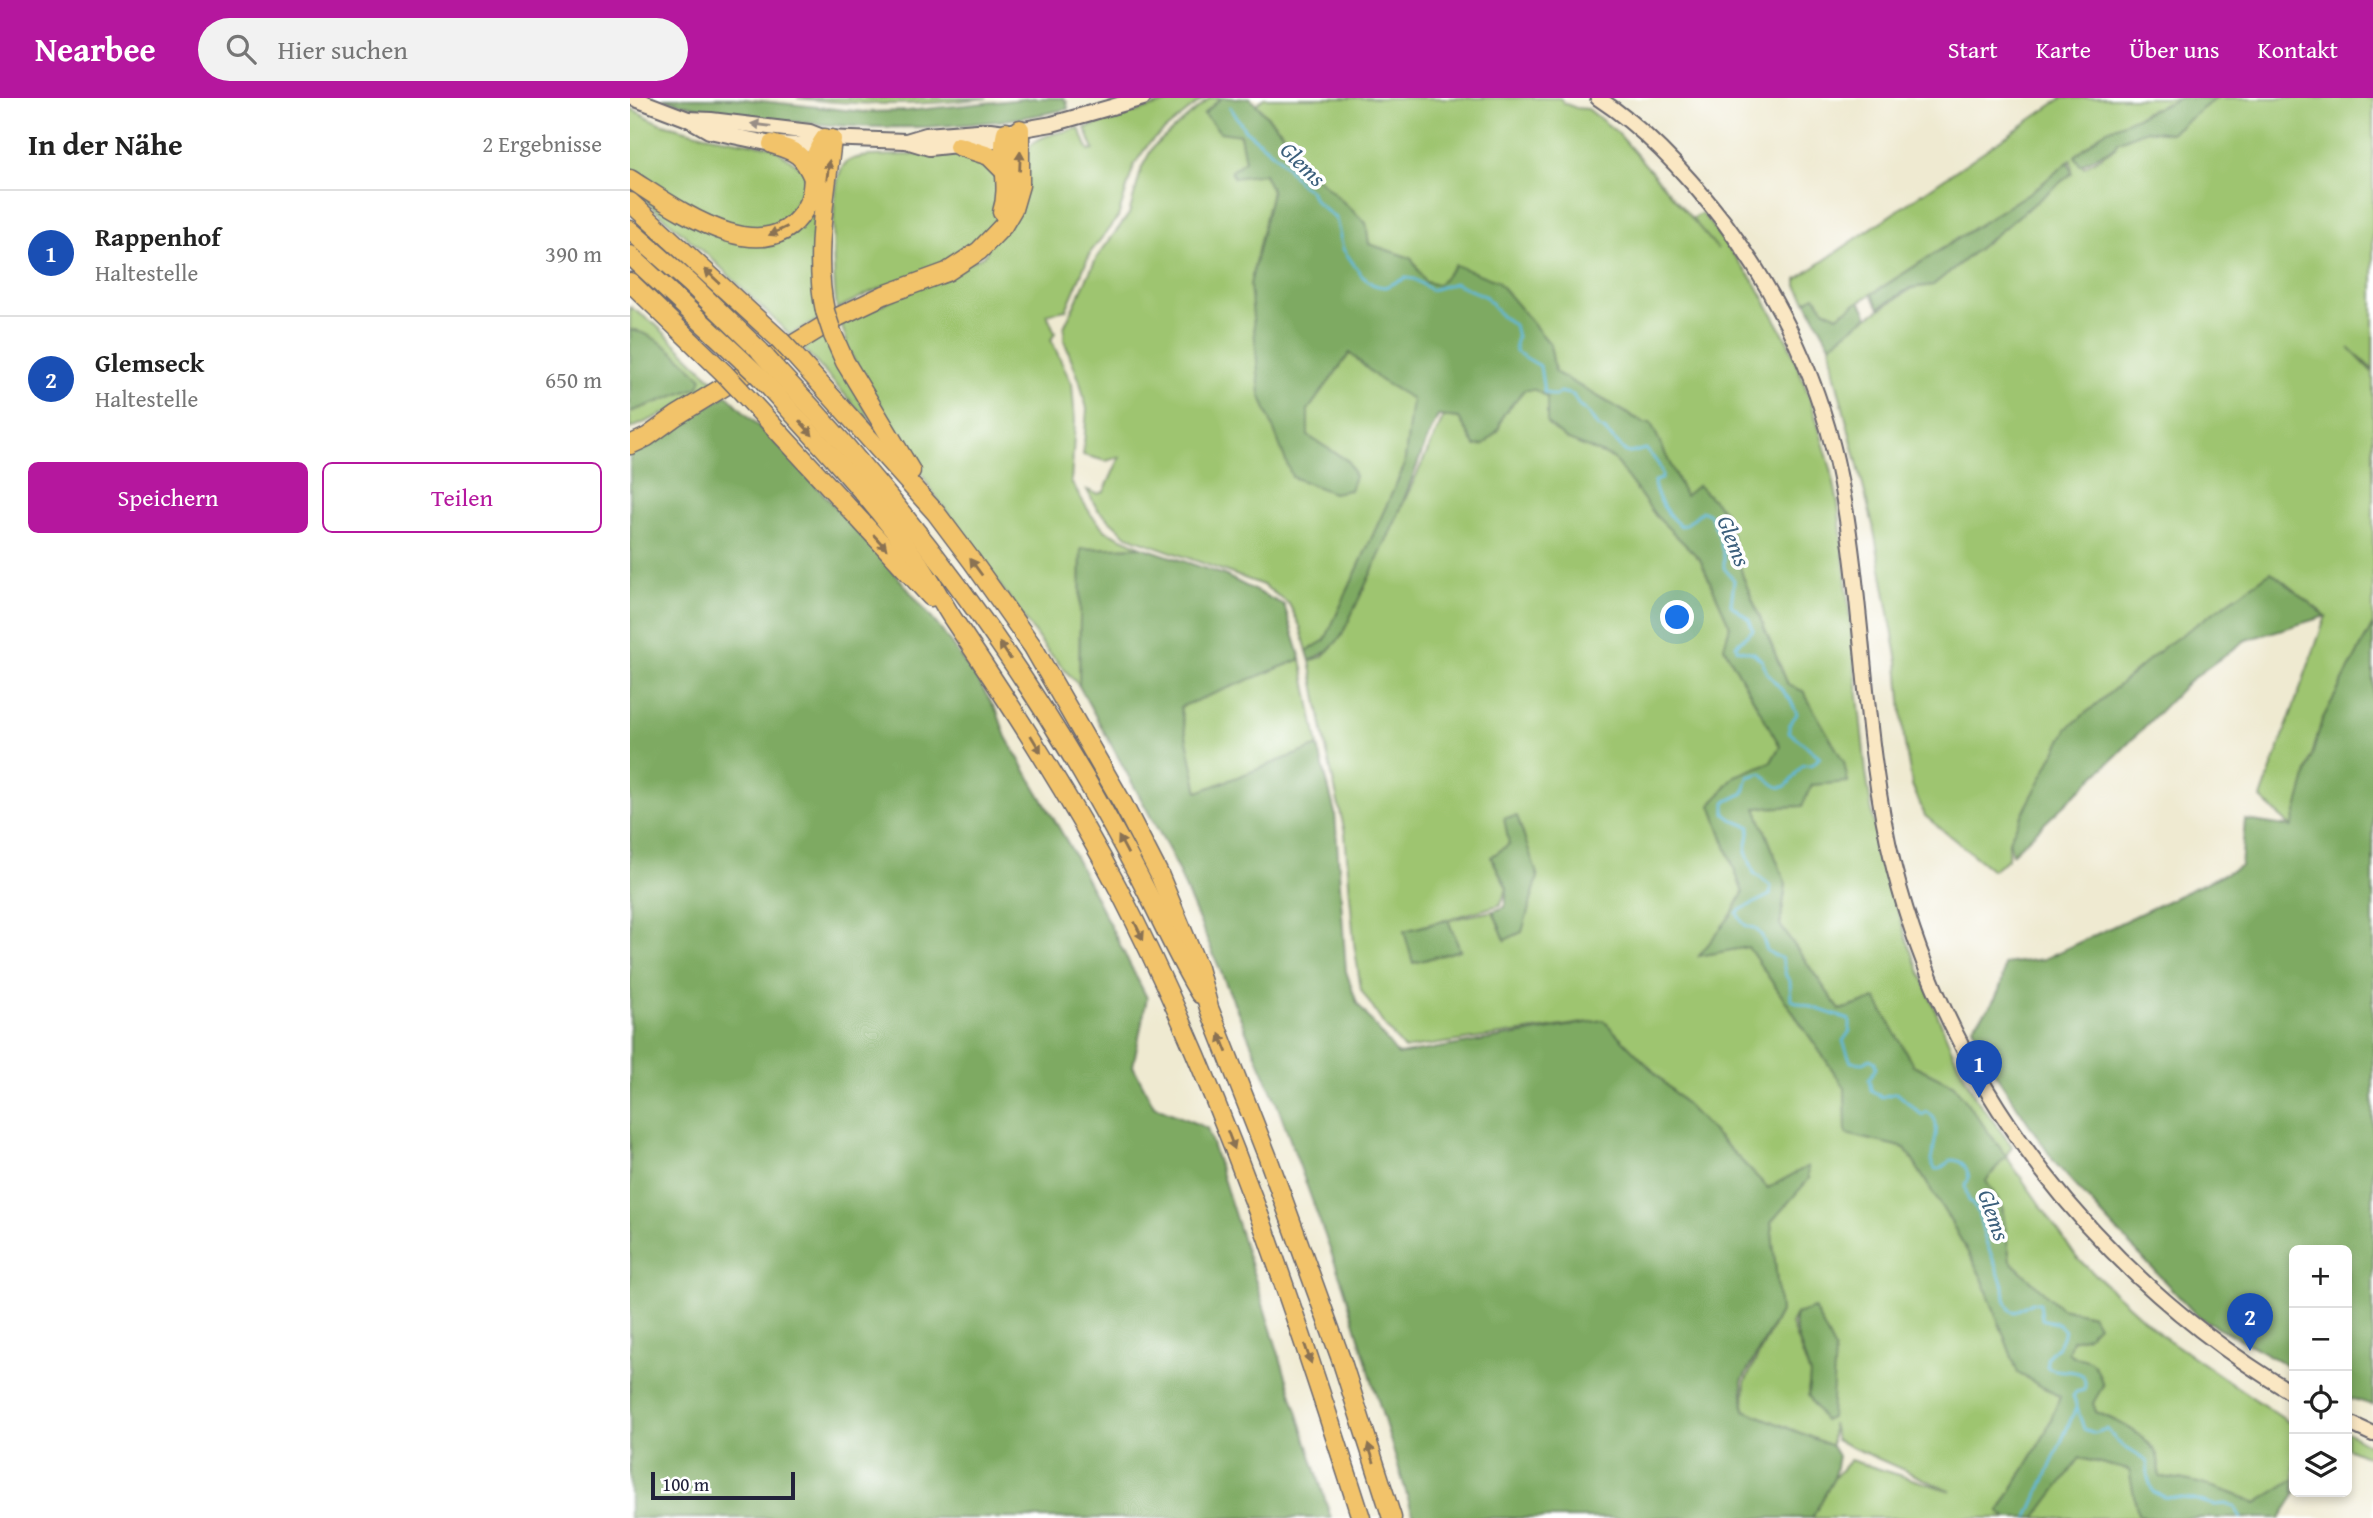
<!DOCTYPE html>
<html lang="de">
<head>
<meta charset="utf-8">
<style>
  body { margin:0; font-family:"Gentium Book Plus",serif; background:#f2f2f2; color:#222 }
  .controls { position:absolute; right:21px; bottom:21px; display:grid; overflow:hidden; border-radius:10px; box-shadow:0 4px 10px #0003 }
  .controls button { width:63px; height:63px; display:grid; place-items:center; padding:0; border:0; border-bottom:2px solid #e0e0e0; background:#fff; color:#222; font:35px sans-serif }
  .scale { position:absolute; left:21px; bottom:18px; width:144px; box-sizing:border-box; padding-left:7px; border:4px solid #22223b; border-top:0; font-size:19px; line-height:24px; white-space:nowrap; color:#22223b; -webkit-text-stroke:5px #fff; paint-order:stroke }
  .you { position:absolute; left:1048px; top:520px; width:24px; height:24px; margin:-18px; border:5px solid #fff; border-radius:50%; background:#1a73e8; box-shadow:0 0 0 10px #1a73e833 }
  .badge { display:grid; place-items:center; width:46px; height:46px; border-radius:50%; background:#b5179e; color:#fff; font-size:23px; font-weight:700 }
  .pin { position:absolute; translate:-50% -58px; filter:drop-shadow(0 2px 4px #0008) }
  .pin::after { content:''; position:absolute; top:37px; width:24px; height:21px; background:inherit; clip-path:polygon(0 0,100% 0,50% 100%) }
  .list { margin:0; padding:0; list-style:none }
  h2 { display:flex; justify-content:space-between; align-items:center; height:91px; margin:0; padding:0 28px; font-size:30px }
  h2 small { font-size:23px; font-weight:400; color:#767676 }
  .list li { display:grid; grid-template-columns:46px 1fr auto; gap:21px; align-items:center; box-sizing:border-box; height:126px; padding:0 28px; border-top:2px solid #e0e0e0 }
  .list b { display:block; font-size:26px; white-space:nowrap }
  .list p { margin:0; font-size:23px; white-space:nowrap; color:#767676 }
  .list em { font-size:23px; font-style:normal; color:#767676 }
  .actions { display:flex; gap:14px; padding:21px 28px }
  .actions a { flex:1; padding:16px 0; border:2px solid #b5179e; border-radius:10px; text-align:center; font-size:24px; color:#b5179e }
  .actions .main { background:#b5179e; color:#fff }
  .icon { flex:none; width:38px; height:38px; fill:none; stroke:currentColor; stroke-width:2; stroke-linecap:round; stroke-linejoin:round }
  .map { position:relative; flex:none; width:1743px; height:1420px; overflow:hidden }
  header { display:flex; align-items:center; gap:42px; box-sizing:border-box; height:98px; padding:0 35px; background:#b5179e; color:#fff }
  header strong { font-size:33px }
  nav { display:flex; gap:38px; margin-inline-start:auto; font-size:24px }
  .search { width:490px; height:63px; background:#f2f2f2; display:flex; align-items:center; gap:18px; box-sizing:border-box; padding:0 24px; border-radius:38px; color:#767676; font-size:26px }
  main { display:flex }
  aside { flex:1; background:#fff }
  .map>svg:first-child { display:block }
  .green { fill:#9ec570; stroke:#607456; stroke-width:2; fill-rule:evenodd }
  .forest { fill:#7eaa62; stroke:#50664e; stroke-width:2 }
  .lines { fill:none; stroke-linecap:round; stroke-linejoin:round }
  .stream { stroke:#60badd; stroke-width:2.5 }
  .secondary-casing { stroke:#6a6870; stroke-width:18 }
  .highway-casing { stroke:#6a6870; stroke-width:21 }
  .secondary { stroke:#fae7c3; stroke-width:14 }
  .highway { stroke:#f2c36a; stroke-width:18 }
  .highway-bridge-casing { stroke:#6a6870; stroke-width:21; stroke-linecap:butt }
  .highway-bridge { stroke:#f2c36a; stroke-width:18 }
  .oneway { fill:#998e86 }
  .oneway2 { fill:#8a7252 }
  .labels { text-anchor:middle; stroke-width:7; stroke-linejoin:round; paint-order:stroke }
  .water-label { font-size:23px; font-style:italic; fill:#3b5f7c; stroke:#fff }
</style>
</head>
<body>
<header>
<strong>Nearbee</strong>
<div class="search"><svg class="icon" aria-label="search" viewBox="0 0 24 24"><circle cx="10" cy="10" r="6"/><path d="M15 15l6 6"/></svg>Hier suchen</div>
<nav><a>Start</a><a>Karte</a><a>Über uns</a><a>Kontakt</a></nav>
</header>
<main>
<aside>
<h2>In der Nähe<small>2 Ergebnisse</small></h2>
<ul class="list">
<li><span class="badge" style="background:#1a4fb4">1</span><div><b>Rappenhof</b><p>Haltestelle</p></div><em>390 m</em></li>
<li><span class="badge" style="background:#1a4fb4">2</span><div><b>Glemseck</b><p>Haltestelle</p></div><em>650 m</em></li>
</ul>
<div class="actions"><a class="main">Speichern</a><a>Teilen</a></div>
</aside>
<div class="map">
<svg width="1743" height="1420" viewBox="0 0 1743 1420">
  <rect width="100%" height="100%" fill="#fff"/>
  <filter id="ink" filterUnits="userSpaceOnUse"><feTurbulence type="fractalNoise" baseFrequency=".0143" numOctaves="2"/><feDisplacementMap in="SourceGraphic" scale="14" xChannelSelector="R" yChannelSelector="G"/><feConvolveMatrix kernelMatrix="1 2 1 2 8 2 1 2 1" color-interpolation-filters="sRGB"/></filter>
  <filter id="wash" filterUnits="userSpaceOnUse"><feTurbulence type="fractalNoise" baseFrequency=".00686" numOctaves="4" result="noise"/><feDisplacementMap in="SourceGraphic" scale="28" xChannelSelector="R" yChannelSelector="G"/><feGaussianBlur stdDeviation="1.57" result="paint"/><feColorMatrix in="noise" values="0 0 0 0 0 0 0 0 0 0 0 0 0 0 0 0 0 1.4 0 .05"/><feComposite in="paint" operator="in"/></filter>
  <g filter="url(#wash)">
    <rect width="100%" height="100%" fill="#efead1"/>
    <g class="green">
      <path d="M 167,0 L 357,0 C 293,8 230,8 167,0 Z"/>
      <path d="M 537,0 L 574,0 L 519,45 L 504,67 L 488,119 L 460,155 L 436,212 L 417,216 L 425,235 L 421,242 L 442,286 L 445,324 L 441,384 L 462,418 L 476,433 L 512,449 L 451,451 L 449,588 L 416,551 L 301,392 L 221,257 L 215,245 L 217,243 L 211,226 L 355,157 L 400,48 C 413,35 431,35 449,30 L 459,53 L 464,52 L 455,30 L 538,4 Z"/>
      <path d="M 580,0 L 591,0 L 574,16 L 610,37 L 615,63 L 634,76 L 642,93 L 620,187 L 662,379 L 718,363 L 678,338 L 678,312 L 720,255 L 750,282 L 783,301 L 774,369 L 695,543 L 677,553 L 670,528 L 659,506 L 633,487 L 497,438 L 467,411 L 457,392 L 467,396 L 474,394 L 490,359 L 476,363 L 453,357 L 457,311 L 450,284 L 434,242 L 434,229 L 467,159 L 499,116 L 512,69 L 523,49 Z"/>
      <path d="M 634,0 L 930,0 L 934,5 L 946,10 L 958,11 L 988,35 L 1088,151 L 1062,121 L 1072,115 L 1127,188 L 1158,244 L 1181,303 L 1201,371 L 1208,405 L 1236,674 L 1243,721 L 1255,773 L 1277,842 L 1323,955 L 1345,999 L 1382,1048 L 1376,1058 L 1447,1160 L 1530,1236 L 1664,1328 L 1664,1383 L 1627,1405 C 1596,1392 1563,1381 1530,1379 C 1527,1371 1530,1364 1527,1357 C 1517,1336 1485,1322 1466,1314 L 1463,1305 L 1467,1297 L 1459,1263 L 1443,1260 L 1438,1254 L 1442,1242 L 1457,1238 L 1462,1217 L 1431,1210 L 1380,1163 L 1372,1108 L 1355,1083 L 1324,987 L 1283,967 L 1246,901 L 1210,912 L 1150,827 L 1156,786 L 1126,710 L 1172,708 L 1181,687 L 1218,683 L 1174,594 L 1158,587 L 1113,479 L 1095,414 L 1055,398 L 1021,326 L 1015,325 L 925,274 L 920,246 L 898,222 L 825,168 L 808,188 L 795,184 L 781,160 L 739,146 L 736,125 L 685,78 L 660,68 L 652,34 L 626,6 Z"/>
      <path d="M 1432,0 L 1550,0 L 1514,15 L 1445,58 L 1454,69 L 1485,50 L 1487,44 L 1516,32 L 1541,35 L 1586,0 L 1743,0 L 1743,272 L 1719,250 L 1743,275 L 1743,526 L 1692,622 L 1662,730 L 1631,700 L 1696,518 L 1641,474 L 1379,742 L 1378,761 L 1362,772 L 1295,718 L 1282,687 L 1274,641 L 1268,564 L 1243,427 L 1204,274 L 1200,247 L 1224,228 L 1283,190 L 1303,187 L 1442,75 L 1441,62 L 1408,89 L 1207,218 L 1194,211 L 1185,198 L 1176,203 L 1167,188 L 1167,181 Z"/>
      <path d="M 0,10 L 29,25 L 75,37 L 142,49 L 175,72 L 175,100 L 145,131 L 104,133 L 0,76 Z"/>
      <path d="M 337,55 L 367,72 L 368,116 L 365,124 L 333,158 L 241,194 L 207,211 C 203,188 199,84 214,67 C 221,59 230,60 239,58 Z"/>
      <path d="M 0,90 L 113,144 L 189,107 L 190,221 L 160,237 L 82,161 Z"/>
      <path d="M 0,209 L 25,226 L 85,284 L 40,313 L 0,331 L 0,314 L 69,289 L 7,232 L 0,232 Z"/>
      <path d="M 195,236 L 243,326 L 242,327 L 173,250 Z"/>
      <path d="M 905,291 L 917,300 L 917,325 L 936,341 L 983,360 L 1026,418 L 1070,461 L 1100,528 L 1094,549 L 1150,648 L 1141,664 L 1105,678 L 1081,707 L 1113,795 L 1102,816 L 1070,857 L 1118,849 L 1215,990 L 1217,1036 L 1275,1050 L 1321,1124 L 1352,1180 L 1388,1275 L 1430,1299 L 1415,1336 L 1369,1414 L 1378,1420 L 1182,1420 L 1204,1380 L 1220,1362 L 1321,1393 L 1206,1342 L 1202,1325 L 1202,1348 L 1114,1312 L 1115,1284 L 1150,1214 L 1141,1124 L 1178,1081 L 1138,1090 L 973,922 L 774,951 L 754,927 L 731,892 L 724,845 L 715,735 L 697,655 L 680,563 L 692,559 L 711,539 L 814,318 L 829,320 L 845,347 L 868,333 L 873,317 L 894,292 ZM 879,746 L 908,779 L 900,801 L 875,842 L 863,813 L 818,822 L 830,852 L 783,865 L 775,833 L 870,807 L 877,791 L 862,759 ZM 1166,1216 L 1195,1323 L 1178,1297 L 1180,1277 L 1161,1226 Z"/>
      <path d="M 671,561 L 688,648 L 568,695 L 550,609 Z"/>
      <path d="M 1717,1334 L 1743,1349 L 1743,1361 L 1717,1350 Z"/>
      <path d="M 1449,1360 L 1500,1372 L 1508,1417 L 1522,1420 L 1405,1420 Z"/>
    </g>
    <g class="forest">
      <path d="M 33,0 L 104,0 L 234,14 L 277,13 L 403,0 L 433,0 L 437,4 L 438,11 C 338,33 234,34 132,20 C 98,16 64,11 33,0 Z"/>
      <path d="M 591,0 L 620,0 L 652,34 L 660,68 L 685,78 L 736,125 L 739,146 L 781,160 L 795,184 L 808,187 L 825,167 L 867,183 L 920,246 L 925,274 L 1014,325 L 1021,325 L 1055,398 L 1068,387 L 1095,414 L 1113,479 L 1158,587 L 1173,593 L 1214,664 L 1218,684 L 1182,687 L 1172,708 L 1126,710 L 1156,786 L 1150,827 L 1210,912 L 1246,901 L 1283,967 L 1324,987 L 1376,1058 L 1356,1083 L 1372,1108 L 1380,1163 L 1431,1210 L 1462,1217 L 1468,1227 L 1457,1238 L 1442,1242 L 1438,1254 C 1445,1262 1450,1258 1459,1263 C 1468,1268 1470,1280 1473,1288 L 1463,1305 L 1466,1314 C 1485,1322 1517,1336 1527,1357 C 1530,1364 1527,1371 1530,1379 C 1563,1381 1596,1392 1626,1405 L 1664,1381 L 1664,1394 L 1667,1394 L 1650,1420 L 1522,1420 L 1508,1417 L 1499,1372 L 1450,1360 L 1405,1420 L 1378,1420 L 1369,1414 L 1415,1336 L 1430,1299 L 1388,1275 L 1352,1180 L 1321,1124 L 1275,1050 L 1216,1036 L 1215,990 L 1118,849 L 1069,858 L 1102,816 L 1113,795 L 1081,707 L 1105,678 L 1141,664 L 1150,648 L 1094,549 L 1100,528 L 1070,461 L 1026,418 L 983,360 L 936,341 L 917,325 L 917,299 L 905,292 L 894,292 L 873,317 L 868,332 L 854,347 L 845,348 L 829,320 L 808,318 L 796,344 L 766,422 L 711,539 L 699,552 L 680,563 L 677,553 L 695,542 L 774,369 L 782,301 L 750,282 L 720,255 L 678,312 L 678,338 L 718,363 L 725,378 L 720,392 L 703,395 L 662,379 L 630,296 L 620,187 L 642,93 L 634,76 L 604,80 L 601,73 L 615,63 L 610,37 L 590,34 L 574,16 Z"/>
      <path d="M 1550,0 L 1586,0 L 1541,35 L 1516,32 L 1487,44 L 1485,49 L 1450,67 L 1445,58 L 1473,34 Z"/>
      <path d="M 1438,64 L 1442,75 L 1303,187 L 1280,190 L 1249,210 L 1242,196 L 1408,89 Z"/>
      <path d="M 1185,198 L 1194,211 L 1207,218 L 1230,203 L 1238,218 L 1200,247 L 1176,203 Z"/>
      <path d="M 0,232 C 25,234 54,263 72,280 L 69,289 L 0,314 Z"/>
      <path d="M 97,297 L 165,364 L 268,479 L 309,529 L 350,586 L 368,616 L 376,639 L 439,747 L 517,900 L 503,968 L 524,1008 L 577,1030 L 701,1420 L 0,1420 L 0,352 L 15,351 L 31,337 Z"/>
      <path d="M 512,449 L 594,477 L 654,507 L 671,561 L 550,609 L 568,694 L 688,648 L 705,715 L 716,873 L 727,905 L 768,957 L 973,922 L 1138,1090 L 1178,1068 L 1179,1081 L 1141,1124 L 1150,1214 L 1112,1283 L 1114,1312 L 1202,1348 L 1208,1358 L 1204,1380 L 1182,1420 L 784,1420 L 713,1187 L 647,1006 L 540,754 L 449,588 L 451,451 Z"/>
      <path d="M 1641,474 L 1696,518 L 1616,542 L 1559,583 L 1487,657 L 1382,756 L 1379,742 L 1437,631 L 1534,549 Z"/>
      <path d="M 1743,526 L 1743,1307 L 1723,1301 L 1717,1303 L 1717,1152 L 1664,1152 L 1664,1274 L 1648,1262 L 1567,1218 L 1475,1120 L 1425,1065 L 1359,966 L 1343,928 C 1361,909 1374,893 1374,866 L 1414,861 L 1611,768 L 1615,722 L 1662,729 L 1692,622 Z"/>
      <path d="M 887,718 L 908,779 L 892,834 L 875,842 L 863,813 L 875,809 L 877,790 L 861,759 L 879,746 L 874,720 Z"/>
      <path d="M 818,822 L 830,852 L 783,865 L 774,833 Z"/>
      <path d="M 1184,1210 L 1205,1252 L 1201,1320 L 1194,1323 L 1178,1297 L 1180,1277 L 1164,1227 L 1166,1216 Z"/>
    </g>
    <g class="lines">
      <g class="stream">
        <path d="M 600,9 L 615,32 L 649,60 L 670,86 L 680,92 L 684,102 L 706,121 L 713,151 L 732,178 L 742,186 L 748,188 L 755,189 L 776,180 L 784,181 L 801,192 L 825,185 L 856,199 L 871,218 L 884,227 L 887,239 L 885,247 L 886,254 L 910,268 L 914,294 L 925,298 L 930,294 L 943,297 L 949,308 L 959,316 L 968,329 L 974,332 L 996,354 L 1000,355 L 1016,351 C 1024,361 1033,368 1032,381 L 1024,383 C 1024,397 1039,420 1051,428 L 1058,425 L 1072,413 L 1080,417 L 1089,438 L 1094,459 L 1094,470 L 1104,482 L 1101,507 L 1119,521 L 1123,532 L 1106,547 L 1107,551 L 1124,555 L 1132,563 L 1137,575 L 1160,601 L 1167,616 L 1159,627 L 1159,634 L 1190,659 L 1182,667 L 1173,667 C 1156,686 1156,702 1132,675 L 1118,679 L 1114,695 L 1095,704 L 1095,716 L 1103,722 L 1120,729 L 1116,753 L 1124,775 L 1141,788 L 1140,797 L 1112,811 L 1107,815 C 1112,825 1115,829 1125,830 L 1132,838 L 1137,853 L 1152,861 L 1156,878 L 1160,883 L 1161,902 L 1220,922 L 1220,933 L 1213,943 L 1221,964 L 1234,965 L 1240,961 L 1245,964 L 1246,970 L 1239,981 L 1241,992 L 1251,999 L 1267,995 L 1292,1017 L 1297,1014 C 1314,1021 1303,1049 1301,1063 L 1305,1071 L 1310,1071 L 1321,1062 C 1333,1062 1337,1069 1339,1080 L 1335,1088 L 1338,1101 L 1348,1114 L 1356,1144 L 1374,1189 L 1375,1201 L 1380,1212 L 1385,1214 L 1402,1204 L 1410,1205 L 1412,1221 L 1429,1226 L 1435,1233 L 1428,1248 L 1417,1259 L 1417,1269 C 1431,1278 1461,1265 1454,1292 L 1446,1294 L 1443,1298 L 1454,1331 L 1465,1335 L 1476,1331 C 1482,1335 1483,1340 1488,1344 C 1497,1352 1508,1356 1517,1364 L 1518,1380 L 1523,1394 L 1535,1399 L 1564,1401 L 1584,1407 L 1596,1406 L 1605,1409 L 1611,1420"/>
        <path d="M 1398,1419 L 1446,1310"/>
      </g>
    </g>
  </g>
  <g filter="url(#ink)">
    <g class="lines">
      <defs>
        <g id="secondary">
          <path d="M 3,0 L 58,21 L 79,33 L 103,38 L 142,46 L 173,47 L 185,46 L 195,40"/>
          <path d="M 968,0 C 1017,32 1058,77 1094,124 C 1150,199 1192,288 1210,381 C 1235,510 1232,642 1264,770 C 1320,992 1470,1180 1664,1296"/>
          <path d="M 58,21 L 81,22 L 180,34 L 195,40 L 276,43 L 299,50 L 365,43 L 376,34"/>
          <path d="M 276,43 L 296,37 L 360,32 L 376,34 L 422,26 L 513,0"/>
          <path d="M 1717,1324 L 1743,1336"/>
        </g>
        <g id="highway">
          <path d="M 142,46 C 166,54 172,55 183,80"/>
          <path d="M 328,48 L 359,58 L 375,74"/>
          <path d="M 0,81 C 43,108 135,178 175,111 C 190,86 175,67 195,40"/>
          <path d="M 0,104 L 149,241"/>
          <path d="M 372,114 C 381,87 369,61 376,34"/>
          <path d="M 0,132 L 61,186 L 130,253"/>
          <path d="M 0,157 L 113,263"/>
          <path d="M 0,184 L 94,275"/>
          <path d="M 195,213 C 183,157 196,97 202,41"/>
          <path d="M 203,237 L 215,264 L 281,373"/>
          <path d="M 165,258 L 306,415 L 342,463 L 403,549 L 493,706 L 529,776 L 568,870 L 579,910 L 638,1060 L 712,1264 L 762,1420"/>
          <path d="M 145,270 C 267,399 375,540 463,694 C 484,731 504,768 523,806 C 538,836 552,867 570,896"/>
          <path d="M 130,279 C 184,339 240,398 287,463 C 302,483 312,505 325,524 C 384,612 440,698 489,792 C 592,992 663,1206 731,1420"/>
          <path d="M 110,292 L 301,499"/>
          <path d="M 0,347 L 17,339 L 46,318 L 208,219 L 254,197 L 317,174 L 349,153 L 373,128 L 383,111 L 390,87 L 390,31"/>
        </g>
      </defs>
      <use href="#secondary" class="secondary-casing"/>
      <use href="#highway" class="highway-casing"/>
      <use href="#secondary" class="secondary"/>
      <use href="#highway" class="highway"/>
      <defs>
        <g id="highway-bridge">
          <path d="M 195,213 L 203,237"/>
          <path d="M 149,241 L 165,258"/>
          <path d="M 130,253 L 145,270"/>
          <path d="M 113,263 L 130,279"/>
          <path d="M 94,275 L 110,292"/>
        </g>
      </defs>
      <use href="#highway-bridge" class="highway-bridge-casing"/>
      <use href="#highway-bridge" class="highway-bridge"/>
    </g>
    <defs><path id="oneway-solid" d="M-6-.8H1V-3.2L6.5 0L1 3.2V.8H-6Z" transform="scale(1.75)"/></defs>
    <use class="oneway" href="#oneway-solid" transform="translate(131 27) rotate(-173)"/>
    <g class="oneway2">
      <use href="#oneway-solid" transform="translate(390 63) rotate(-88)"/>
      <use href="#oneway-solid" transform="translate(198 72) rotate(-83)"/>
      <use href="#oneway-solid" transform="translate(148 133) rotate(155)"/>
      <use href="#oneway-solid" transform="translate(82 178) rotate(-137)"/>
      <use href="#oneway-solid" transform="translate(176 330) rotate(48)"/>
      <use href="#oneway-solid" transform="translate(250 444) rotate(48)"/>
      <use href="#oneway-solid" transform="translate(346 469) rotate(-126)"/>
      <use href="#oneway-solid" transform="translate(375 553) rotate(-124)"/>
      <use href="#oneway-solid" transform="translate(406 646) rotate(59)"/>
      <use href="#oneway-solid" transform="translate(493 747) rotate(-118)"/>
      <use href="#oneway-solid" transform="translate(509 833) rotate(64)"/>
      <use href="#oneway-solid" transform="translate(593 945) rotate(-112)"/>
      <use href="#oneway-solid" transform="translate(601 1042) rotate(69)"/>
      <use href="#oneway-solid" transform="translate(678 1256) rotate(71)"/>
      <use href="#oneway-solid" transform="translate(741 1355) rotate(-108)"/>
    </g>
  </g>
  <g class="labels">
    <g class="water-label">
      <text transform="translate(673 66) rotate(44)" y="8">Glems</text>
      <text transform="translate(1104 443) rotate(68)" y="8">Glems</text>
      <text transform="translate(1364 1117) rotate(70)" y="8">Glems</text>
    </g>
  </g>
</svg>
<div class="controls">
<button>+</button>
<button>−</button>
<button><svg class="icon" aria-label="locate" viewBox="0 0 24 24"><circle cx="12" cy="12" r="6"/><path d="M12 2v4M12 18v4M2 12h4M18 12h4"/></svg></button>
<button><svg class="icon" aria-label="layers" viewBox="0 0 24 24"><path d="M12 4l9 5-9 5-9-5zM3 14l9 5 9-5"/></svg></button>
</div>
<div class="scale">100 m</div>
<div class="you"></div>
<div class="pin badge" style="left:1349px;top:1000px;background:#1a4fb4">1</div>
<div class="pin badge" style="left:1620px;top:1253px;background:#1a4fb4">2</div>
</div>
</main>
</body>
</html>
